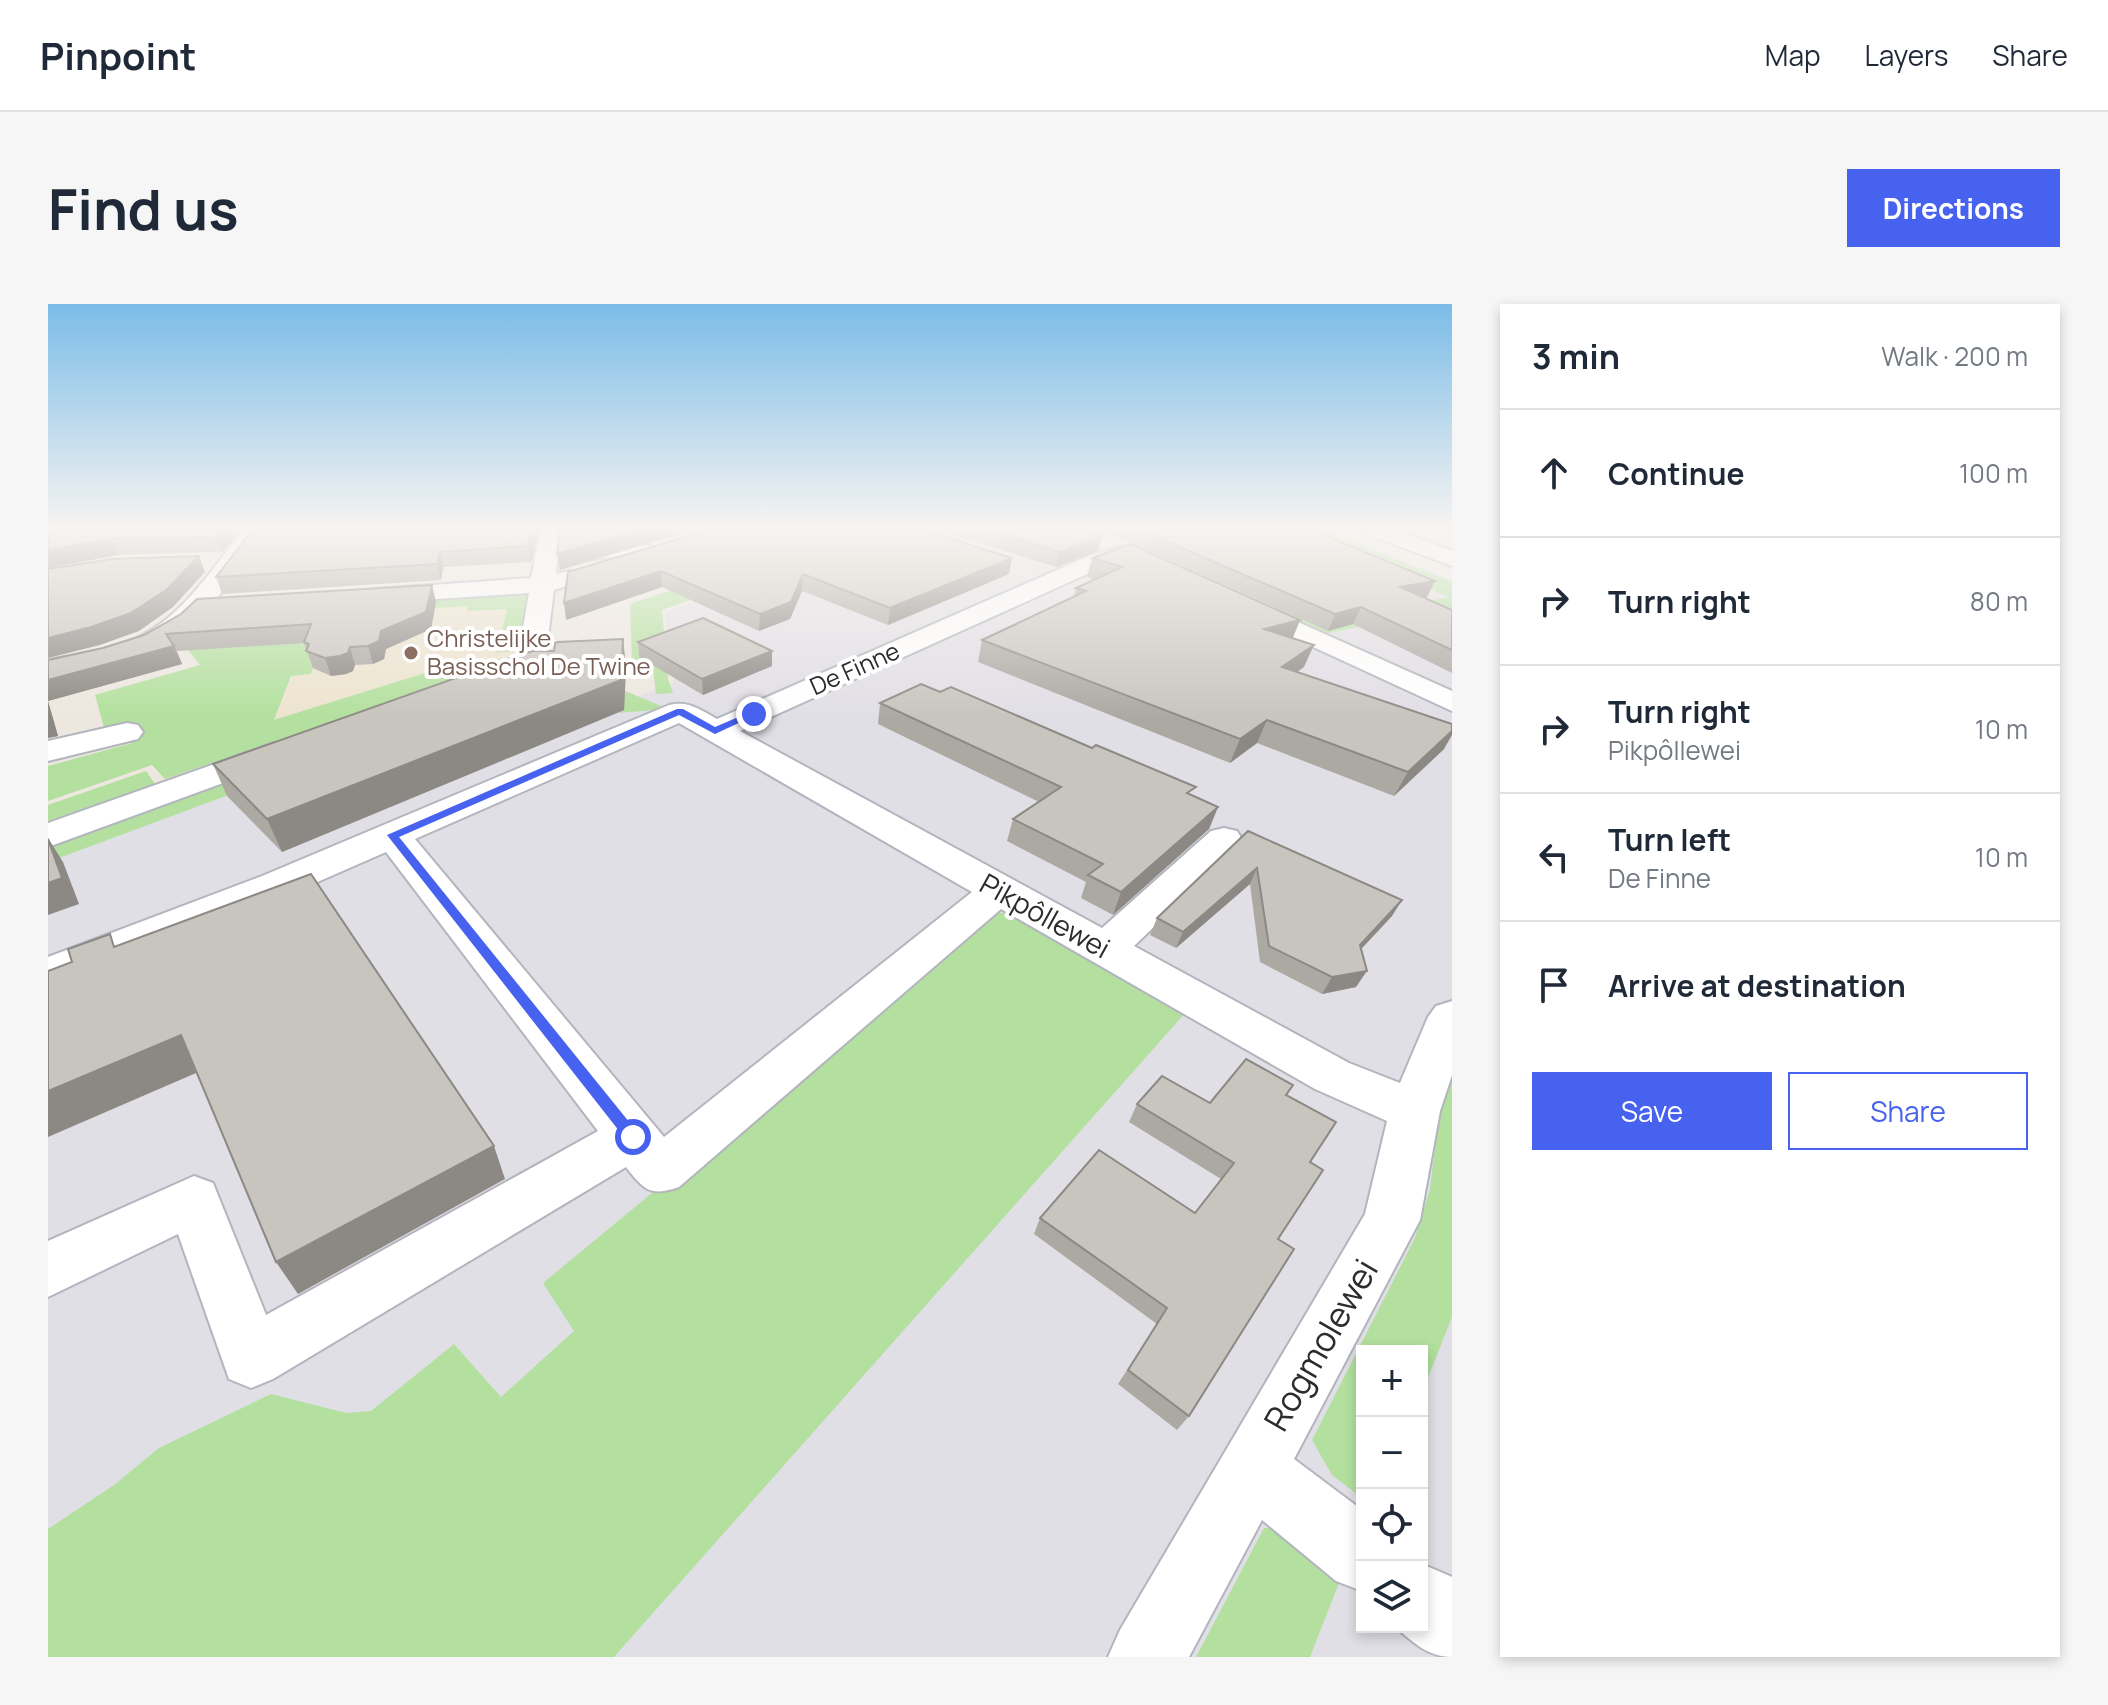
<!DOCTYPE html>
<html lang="en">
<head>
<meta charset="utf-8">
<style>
  body { margin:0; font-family:Manrope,sans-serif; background:#f6f6f7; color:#1f2937 }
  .controls { position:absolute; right:24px; bottom:24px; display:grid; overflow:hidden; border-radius:0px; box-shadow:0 4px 12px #0003 }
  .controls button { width:72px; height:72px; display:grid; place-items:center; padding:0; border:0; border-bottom:2px solid #e0e1e3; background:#fff; color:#1f2937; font:40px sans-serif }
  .stop { position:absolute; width:24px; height:24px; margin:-18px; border:6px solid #4862f0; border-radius:50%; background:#fff }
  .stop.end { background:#4862f0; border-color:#fff; box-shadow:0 2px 8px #0008 }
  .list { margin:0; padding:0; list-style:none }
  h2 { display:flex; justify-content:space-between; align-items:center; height:104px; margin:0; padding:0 32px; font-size:34px }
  h2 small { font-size:26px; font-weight:400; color:#747a83 }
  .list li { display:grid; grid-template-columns:52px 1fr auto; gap:24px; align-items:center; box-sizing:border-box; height:128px; padding:0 32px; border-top:2px solid #e0e1e3 }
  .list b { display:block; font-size:30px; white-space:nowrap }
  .list p { margin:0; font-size:26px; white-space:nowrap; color:#747a83 }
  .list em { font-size:26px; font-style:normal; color:#747a83 }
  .actions { display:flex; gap:16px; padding:24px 32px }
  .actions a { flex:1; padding:18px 0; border:2px solid #4862f0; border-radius:0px; text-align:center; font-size:28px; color:#4862f0 }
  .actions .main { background:#4862f0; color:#fff }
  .icon { flex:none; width:44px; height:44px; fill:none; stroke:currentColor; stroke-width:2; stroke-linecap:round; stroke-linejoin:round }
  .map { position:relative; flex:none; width:1404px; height:1353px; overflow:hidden; border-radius:0px }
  header { display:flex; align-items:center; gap:48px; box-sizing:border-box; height:112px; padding:0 40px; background:#fff; border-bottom:2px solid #e0e1e3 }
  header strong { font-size:38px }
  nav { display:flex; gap:44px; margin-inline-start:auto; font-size:28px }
  .intro { display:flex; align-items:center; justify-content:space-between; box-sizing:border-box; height:192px; padding:0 48px }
  h1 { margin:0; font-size:56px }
  .button { padding:20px 36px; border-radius:0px; background:#4862f0; color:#fff; font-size:28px; font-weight:700 }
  main { display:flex; gap:48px; padding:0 48px }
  aside { flex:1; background:#fff; border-radius:0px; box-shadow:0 4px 12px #0003 }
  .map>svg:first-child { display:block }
  .industrial { fill:#e1dfe6; fill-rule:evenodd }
  .education { fill:#ede4cf }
  .green { fill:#b3e09e }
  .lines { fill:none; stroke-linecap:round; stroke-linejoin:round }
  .minor-casing { stroke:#b2b5be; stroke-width:4 }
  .minor { fill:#fff; fill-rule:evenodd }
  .rail-casing { stroke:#a2a4b5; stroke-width:5 }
  .rail { stroke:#fff; stroke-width:3; stroke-dasharray:10; stroke-linecap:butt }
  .wall { fill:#aca9a3 }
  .shaded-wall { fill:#8c8985 }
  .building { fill:#c8c4be; stroke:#8c8985; stroke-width:2 }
  .route { fill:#4862f0 }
  .education-dot { fill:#8d6e63; stroke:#fff; stroke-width:3 }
  .labels { text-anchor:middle; stroke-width:8; stroke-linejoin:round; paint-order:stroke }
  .far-education-label { font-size:24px; fill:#785e54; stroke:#fff; text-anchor:start }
  .far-street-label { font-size:24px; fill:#2c2c2c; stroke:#fff }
  .street-label { font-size:28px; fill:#2c2c2c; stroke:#fff }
  .near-street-label { font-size:34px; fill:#2c2c2c; stroke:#fff }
</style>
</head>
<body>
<header>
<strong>Pinpoint</strong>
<nav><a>Map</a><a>Layers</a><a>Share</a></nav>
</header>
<div class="intro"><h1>Find us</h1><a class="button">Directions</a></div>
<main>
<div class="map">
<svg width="1404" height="1353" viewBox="0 0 1404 1353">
  <rect width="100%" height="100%" fill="#ede7df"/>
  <path class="industrial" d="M 845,225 L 1280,225 L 1404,276 L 1404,1353 L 0,1353 L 0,549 L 481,374 L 575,398 L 626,379 L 617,311 L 620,307 ZM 1314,1047 L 1374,1047 L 1374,1323 L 1314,1323 Z"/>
  <path class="education" d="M 478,287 L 472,353 L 412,358 L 226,417 L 274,299 Z"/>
  <g class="green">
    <path d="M 804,225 L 839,225 L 614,306 L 620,375 L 625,389 L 608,390 L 604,357 L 584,358 L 582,301 L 585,299 Z"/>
    <path d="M 1235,225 L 1275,225 L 1404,278 L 1404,305 L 1275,330 L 1125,262 L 1144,260 L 1314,310 L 1401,293 Z"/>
    <path d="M 482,289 L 476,345 L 449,349 L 459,305 L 419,307 L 420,302 L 387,304 L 307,297 Z"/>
    <path d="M 266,300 L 267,358 L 263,370 L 243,372 L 226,416 L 412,358 L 472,353 L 117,475 L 104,461 L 0,497 L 0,462 L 84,439 L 77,422 L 57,427 L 47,391 L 152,361 L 139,345 Z"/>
    <path d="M 532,368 L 620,405 L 569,409 L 512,376 L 490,376 L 0,558 L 0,537 L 464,377 Z"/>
    <path d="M 98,467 L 107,480 L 0,517 L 0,501 Z"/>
    <path d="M 950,609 L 966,609 L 1138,708 L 566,1353 L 0,1353 L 0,1225 L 66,1181 L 111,1144 L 223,1090 L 298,1109 L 323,1107 L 406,1040 L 453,1093 L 526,1027 L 495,979 L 936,615 Z"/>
    <path d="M 1404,765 L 1404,1013 L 1374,1089 L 1374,1047 L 1314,1047 L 1314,1194 L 1284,1171 L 1264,1136 L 1367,934 L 1382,885 L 1388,833 L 1388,789 Z"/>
    <path d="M 1216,1224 L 1241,1224 L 1298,1261 L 1262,1353 L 1148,1353 Z"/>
  </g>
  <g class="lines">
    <defs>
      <g id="minor">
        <path d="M 196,225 L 218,225 C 188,268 156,324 107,346 C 73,361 36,365 0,374 L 0,356 C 30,350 61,346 89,334 C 136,312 165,263 196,225 Z"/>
        <path d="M 492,225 L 514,225 L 511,245 L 582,238 L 609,244 L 612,249 L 609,254 C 599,256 593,253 583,252 C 561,250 530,263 510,252 L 508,270 L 521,267 L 529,269 L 533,274 L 529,279 L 506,286 L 497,357 L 493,363 L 444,381 L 434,384 L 424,381 L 419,375 L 424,369 L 470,352 L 481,289 L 327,299 L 318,297 L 315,292 L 318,287 L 327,285 L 483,274 Z"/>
        <path d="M 1315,225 L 1345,225 L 1404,247 L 1404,262 L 1318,230 Z"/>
        <path d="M 1081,241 L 1089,243 L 1092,248 L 1089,253 L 1059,261 L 692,427 L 1054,624 L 1163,527 L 1176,524 L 1189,527 L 1194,535 L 1189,543 L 1086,642 L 1301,759 L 1352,779 L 1380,713 L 1388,702 L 1404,697 L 1404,771 L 1392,807 L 1372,916 L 1246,1155 L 1314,1206 L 1314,1287 L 1288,1277 L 1214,1216 L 1141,1353 L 1060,1353 L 1072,1326 L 1317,910 L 1339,817 L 1267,785 L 953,605 L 631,883 C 602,893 596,886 578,863 L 225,1075 L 203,1084 L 181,1075 L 130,930 L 0,993 L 0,937 L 146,872 L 165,879 L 218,1011 L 550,827 L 338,548 L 242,590 L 0,684 L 0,653 L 214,572 L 621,401 C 640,396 653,406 669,415 L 1043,251 ZM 631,419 L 924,588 L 616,833 L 367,535 Z"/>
        <path d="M 1194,293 L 1404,387 L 1404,407 L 1185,306 L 1181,301 L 1185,296 Z"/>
        <path d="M 79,419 L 90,421 L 95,428 L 90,435 L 0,457 L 0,437 Z"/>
        <path d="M 226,439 L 238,442 L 242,449 L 238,456 L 0,543 L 0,519 Z"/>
        <path d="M 1374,1260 L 1404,1273 L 1404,1353 C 1380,1353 1365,1338 1347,1323 L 1374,1323 Z"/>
      </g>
    </defs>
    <use href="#minor" class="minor-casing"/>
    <use href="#minor" class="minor"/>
    <defs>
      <path id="rail" d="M 1401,225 L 1404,226"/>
    </defs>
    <use href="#rail" class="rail-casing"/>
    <use href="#rail" class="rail"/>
  </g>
  <g class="wall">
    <path d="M 0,225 L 194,225 L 174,248 L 71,251 Z"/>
    <path d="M 491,225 L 483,258 L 395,263 L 393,276 L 174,290 L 168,273 Z"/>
    <path d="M 664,225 L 961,270 L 840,321 L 754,287 L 742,315 L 711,327 L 614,283 L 518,316 Z"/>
    <path d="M 887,225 L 1039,225 L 1050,247 L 1008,263 Z"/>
    <path d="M 1052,225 L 1261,225 L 1379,293 L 1376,294 L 1404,306 L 1404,369 L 1305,320 L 1280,327 Z"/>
    <path d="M 1044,254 L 1252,316 L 1245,334 L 1256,363 L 1249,368 L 1396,445 L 1346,492 L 1209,439 L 1182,459 L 930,358 L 934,336 L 1026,292 L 1028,284 L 1046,276 L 1039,273 Z"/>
    <path d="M 388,298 L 383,325 L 338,345 L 336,355 L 325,360 L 307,361 L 305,367 L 298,370 L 283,372 L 265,364 L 256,339 L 129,347 L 134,360 L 0,397 L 10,432 L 0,434 L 0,356 L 55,344 L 96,331 Z"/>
    <path d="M 575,335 L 578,364 L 576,406 L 234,548 L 179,492 L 165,460 L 506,347 Z"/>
    <path d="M 590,338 L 724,347 L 724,362 L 655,391 L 591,353 Z"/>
    <path d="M 832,399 L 1144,491 L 1170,503 L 1161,525 L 1065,611 L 1033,594 L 1038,578 L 959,537 L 965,515 L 991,498 L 830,420 Z"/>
    <path d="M 1200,527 L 1344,612 L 1313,645 L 1308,683 L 1274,690 L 1212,658 L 1202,580 L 1128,644 L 1102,631 L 1109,614 Z"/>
    <path d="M 1245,781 L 1239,791 L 1262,858 L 1230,935 L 1141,1112 L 1129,1126 L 1070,1080 L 1109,1020 L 986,930 L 992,914 L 1147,909 L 1173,875 L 1081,818 L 1089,800 L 1162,799 Z"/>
  </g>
  <g class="shaded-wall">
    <path d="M 175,225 L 194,225 L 174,248 L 168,233 Z"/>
    <path d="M 485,225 L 491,225 L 483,258 L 480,242 Z"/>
    <path d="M 596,225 L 648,225 L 512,266 L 509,250 Z"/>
    <path d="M 1054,231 L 1050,247 L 1008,263 L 1011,248 Z"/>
    <path d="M 64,235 L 71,251 L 0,264 L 0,246 Z"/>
    <path d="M 392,248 L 395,263 L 393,276 L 389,260 Z"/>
    <path d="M 151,252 L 157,268 L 125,303 L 91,327 L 52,341 L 0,354 L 0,334 Z"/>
    <path d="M 964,254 L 961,270 L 840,321 L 842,304 Z"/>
    <path d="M 613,267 L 614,283 L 518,316 L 516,299 Z"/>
    <path d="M 755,270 L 754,287 L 742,315 L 711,327 L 712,310 Z"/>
    <path d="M 1387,277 L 1379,293 L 1344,300 L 1352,283 Z"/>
    <path d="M 384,281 L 388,298 L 383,325 L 338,345 L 336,355 L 325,360 L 320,342 L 333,327 Z"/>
    <path d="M 1313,303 L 1305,320 L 1280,327 L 1287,310 Z"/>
    <path d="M 1252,316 L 1243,337 L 1216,325 Z"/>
    <path d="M 575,335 L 578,364 L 576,406 L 234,548 L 219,515 Z"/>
    <path d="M 1266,341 L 1256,363 L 1224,385 L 1234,363 Z"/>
    <path d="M 126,342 L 134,360 L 0,397 L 10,432 L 0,434 L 0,376 Z"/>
    <path d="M 302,343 L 307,361 L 305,367 L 298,370 L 283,372 L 277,354 Z"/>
    <path d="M 724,347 L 724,362 L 655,391 L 654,375 Z"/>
    <path d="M 1219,416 L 1209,439 L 1182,459 L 1192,435 Z"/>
    <path d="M 1404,427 L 1404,431 L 1396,445 L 1346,492 L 1360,468 Z"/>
    <path d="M 1170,503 L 1161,525 L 1065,611 L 1073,588 Z"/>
    <path d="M 0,534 L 15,558 L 31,600 L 0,611 Z"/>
    <path d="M 1209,564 L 1202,580 L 1128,644 L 1135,628 Z"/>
    <path d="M 1354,596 L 1344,612 L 1302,657 L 1312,641 Z"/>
    <path d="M 1319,667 L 1308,683 L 1274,690 L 1284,673 Z"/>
    <path d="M 133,731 L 155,766 L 0,833 L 0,787 Z"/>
    <path d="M 446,842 L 457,875 L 250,990 L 228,958 Z"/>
  </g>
  <g class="building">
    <path d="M 0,225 L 175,225 L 168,233 L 64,235 L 0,246 Z"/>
    <path d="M 205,225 L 485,225 L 480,242 L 392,248 L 389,260 L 168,273 Z"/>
    <path d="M 512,225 L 596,225 L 509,250 Z"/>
    <path d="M 664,225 L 872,225 L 964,254 L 842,304 L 755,270 L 743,298 L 712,310 L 613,267 L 516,299 L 520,268 Z"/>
    <path d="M 937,225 L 1039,225 L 1054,231 L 1011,248 Z"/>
    <path d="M 1090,225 L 1261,225 L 1387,277 L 1352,283 L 1404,306 L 1404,346 L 1313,303 L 1287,310 Z"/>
    <path d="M 1082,240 L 1252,316 L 1216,325 L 1266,341 L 1234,363 L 1404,420 L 1404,427 L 1360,468 L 1219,416 L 1192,435 L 934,336 L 1038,287 L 1028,284 L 1074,263 L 1044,254 Z"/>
    <path d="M 151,252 L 118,286 L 83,309 L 43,323 L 0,334 L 0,265 L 64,255 Z"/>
    <path d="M 384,281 L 378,308 L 333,327 L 331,337 L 320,342 L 302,343 L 300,349 L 292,352 L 277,354 L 258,347 L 261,340 L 256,338 L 263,320 L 118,330 L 126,342 L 0,376 L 0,356 L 55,344 L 96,331 L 133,310 L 149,295 Z"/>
    <path d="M 655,314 L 724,347 L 654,375 L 590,338 Z"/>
    <path d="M 575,335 L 573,376 L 219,515 L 165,460 L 484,347 L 506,347 L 507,339 L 510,338 Z"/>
    <path d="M 873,380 L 892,388 L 903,383 L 1044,444 L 1048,441 L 1148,483 L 1139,489 L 1170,503 L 1073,588 L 1040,571 L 1055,560 L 965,515 L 1013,483 L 832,399 Z"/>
    <path d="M 1200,527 L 1354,596 L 1312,641 L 1319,667 L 1284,673 L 1221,642 L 1209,564 L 1135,628 L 1109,614 Z"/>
    <path d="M 0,535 L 14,574 L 0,579 Z"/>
    <path d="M 263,570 L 446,842 L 228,958 L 133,731 L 0,787 L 0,667 L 24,658 L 20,645 L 62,630 L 66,643 Z"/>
    <path d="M 1198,755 L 1245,781 L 1238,791 L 1288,818 L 1262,858 L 1275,866 L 1230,935 L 1246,945 L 1141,1112 L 1080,1066 L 1119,1004 L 992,914 L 1051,846 L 1147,909 L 1186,859 L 1089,800 L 1114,772 L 1162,799 Z"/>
  </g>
  <linearGradient id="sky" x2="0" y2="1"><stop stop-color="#7bbce8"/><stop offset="0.54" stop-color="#f7f4f1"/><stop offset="1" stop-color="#f7f4f1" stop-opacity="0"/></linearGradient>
  <rect width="1404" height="414" fill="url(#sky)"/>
  <path class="route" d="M 629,405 L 635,405 L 667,423 L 702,408 L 710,410 L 667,430 L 631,411 L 351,533 L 590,829 L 592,833 L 585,839 L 579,837 L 339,531 Z"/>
  <circle class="education-dot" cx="363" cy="349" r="8"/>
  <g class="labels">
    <g class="far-education-label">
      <text x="379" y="343">Christelijke<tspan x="379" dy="28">Basisschol De Twine</tspan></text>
    </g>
    <g class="far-street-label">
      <text transform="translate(807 365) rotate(-24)" y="8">De Finne</text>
    </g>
    <g class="street-label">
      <text transform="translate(997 612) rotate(29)" y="10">Pikpôllewei</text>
    </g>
    <g class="near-street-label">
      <text transform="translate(1273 1041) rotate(-60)" y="12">Rogmolewei</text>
    </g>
  </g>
</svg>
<div class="controls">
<button>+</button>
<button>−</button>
<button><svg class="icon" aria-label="locate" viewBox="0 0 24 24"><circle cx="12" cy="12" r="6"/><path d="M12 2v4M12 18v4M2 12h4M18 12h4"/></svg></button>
<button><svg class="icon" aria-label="layers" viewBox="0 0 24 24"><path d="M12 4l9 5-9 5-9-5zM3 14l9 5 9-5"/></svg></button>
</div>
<div class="stop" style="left:585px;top:833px"></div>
<div class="stop end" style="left:706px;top:410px"></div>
</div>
<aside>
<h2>3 min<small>Walk · 200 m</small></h2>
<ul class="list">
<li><svg class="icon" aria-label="ahead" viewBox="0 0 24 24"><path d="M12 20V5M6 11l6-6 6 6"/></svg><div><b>Continue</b></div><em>100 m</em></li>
<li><svg class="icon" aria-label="right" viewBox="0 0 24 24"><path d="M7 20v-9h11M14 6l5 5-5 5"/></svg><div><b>Turn right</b></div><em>80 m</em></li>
<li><svg class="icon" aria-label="right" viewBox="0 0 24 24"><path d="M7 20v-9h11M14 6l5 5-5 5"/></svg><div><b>Turn right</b><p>Pikpôllewei</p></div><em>10 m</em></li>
<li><svg class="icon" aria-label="left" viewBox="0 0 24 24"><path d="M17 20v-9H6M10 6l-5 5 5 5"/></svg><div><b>Turn left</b><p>De Finne</p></div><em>10 m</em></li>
<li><svg class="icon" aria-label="arrive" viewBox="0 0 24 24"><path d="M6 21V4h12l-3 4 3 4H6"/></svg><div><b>Arrive at destination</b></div></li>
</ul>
<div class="actions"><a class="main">Save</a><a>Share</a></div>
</aside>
</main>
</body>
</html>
